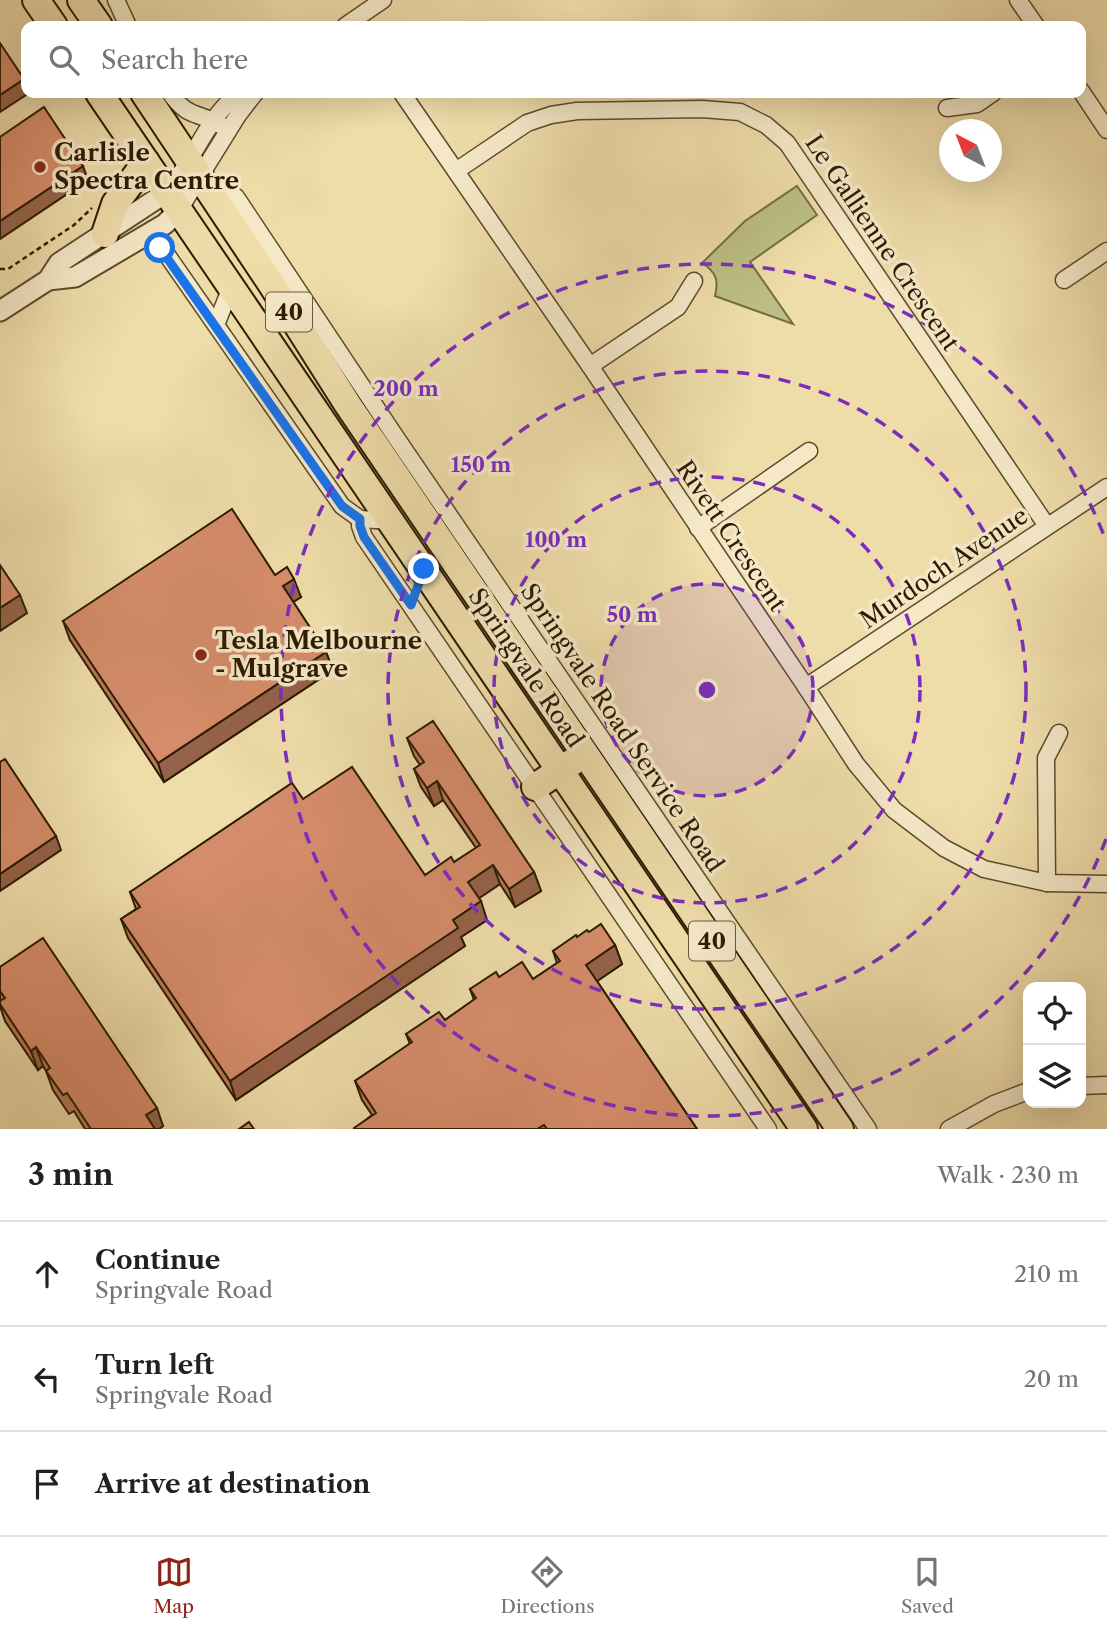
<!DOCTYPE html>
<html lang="en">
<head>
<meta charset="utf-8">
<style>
  body { margin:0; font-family:"Libre Caslon Text",serif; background:#f6f6f6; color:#202124 }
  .controls { position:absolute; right:21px; bottom:21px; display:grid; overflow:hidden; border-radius:14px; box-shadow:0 7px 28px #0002 }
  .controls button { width:63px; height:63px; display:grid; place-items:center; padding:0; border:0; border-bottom:2px solid #e0e0e0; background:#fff; color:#202124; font:35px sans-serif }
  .compass { position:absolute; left:939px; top:119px; width:63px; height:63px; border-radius:50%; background:#fff; box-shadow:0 7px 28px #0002; rotate:318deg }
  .stop { position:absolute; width:21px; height:21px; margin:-16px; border:5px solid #1a73e8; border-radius:50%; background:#fff }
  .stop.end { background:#1a73e8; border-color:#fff; box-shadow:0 2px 7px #0008 }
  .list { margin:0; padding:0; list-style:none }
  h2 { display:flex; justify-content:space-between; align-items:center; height:91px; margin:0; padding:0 28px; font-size:30px }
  h2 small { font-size:23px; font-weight:400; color:#757577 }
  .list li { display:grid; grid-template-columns:46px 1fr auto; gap:21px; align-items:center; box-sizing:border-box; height:105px; padding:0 28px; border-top:2px solid #e0e0e0 }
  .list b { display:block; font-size:26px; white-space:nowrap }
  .list p { margin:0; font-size:23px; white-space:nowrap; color:#757577 }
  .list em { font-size:23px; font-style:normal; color:#757577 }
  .icon { flex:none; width:38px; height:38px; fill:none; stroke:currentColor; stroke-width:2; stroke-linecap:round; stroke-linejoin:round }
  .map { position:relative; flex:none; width:1107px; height:1129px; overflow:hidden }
  .search { position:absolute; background:#fff; box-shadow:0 7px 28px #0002; left:21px; right:21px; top:21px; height:77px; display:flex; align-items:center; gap:18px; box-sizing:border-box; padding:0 24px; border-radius:14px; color:#757577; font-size:26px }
  .sheet { height:406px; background:#fff }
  nav { display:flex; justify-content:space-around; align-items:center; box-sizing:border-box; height:98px; border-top:2px solid #e0e0e0; background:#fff; font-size:19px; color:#757577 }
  nav a { display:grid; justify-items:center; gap:4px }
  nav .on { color:#8f2418 }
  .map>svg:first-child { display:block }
  .green { fill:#bcbf85; stroke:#746d44; stroke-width:2 }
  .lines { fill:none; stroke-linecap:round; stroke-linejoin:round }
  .minor-casing { stroke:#5c4b2c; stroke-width:19 }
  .tertiary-casing { stroke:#5c4b2c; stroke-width:23 }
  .trunk-casing { stroke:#2c1b02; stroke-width:30 }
  .path { stroke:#2c1b02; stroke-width:2.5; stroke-dasharray:5 3.5; stroke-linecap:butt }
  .minor { stroke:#f4e8c7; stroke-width:16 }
  .tertiary { stroke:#f4e8c7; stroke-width:19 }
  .trunk { stroke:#eedca9; stroke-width:26 }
  .wall { fill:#b7785b; stroke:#2c1b02; stroke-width:2 }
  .shaded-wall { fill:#95624a; stroke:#2c1b02; stroke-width:2 }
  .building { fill:#d58c6a; stroke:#2c1b02; stroke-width:2 }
  .route { stroke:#1a73e8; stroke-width:9 }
  .ring { fill:none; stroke:#7b2cbf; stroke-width:3.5; stroke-dasharray:12 9 }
  .poi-dot { fill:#8f2418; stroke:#f4e8c7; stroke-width:2.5 }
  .labels { text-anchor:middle; stroke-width:7; stroke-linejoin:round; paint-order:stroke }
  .shield { fill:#f4e8c7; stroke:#68583d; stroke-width:2 }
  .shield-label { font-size:23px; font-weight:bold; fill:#2c1b02 }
  .poi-label { font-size:24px; font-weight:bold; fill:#2c1b02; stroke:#f4e8c7; text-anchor:start }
  .street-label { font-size:24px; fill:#2c1b02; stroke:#f4e8c7 }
  .centre { fill:#7b2cbf; stroke:#f4e8c7; stroke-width:3.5 }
  .ring-label { font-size:21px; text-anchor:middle; font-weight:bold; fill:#7b2cbf; stroke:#f4e8c7; stroke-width:7; stroke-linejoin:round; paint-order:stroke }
</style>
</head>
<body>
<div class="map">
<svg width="1107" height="1129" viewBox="0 0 1107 1129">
  <rect width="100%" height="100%" fill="#eedca9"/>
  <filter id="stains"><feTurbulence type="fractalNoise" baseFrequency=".00286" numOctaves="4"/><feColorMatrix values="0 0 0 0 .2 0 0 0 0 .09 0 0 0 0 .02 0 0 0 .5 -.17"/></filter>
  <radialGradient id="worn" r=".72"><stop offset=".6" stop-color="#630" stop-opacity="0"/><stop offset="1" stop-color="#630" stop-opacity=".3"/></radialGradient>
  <path class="green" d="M 797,186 L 817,215 L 750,262 L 793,324 L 715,296 C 719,280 716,272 702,263 L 745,221 Z"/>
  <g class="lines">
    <defs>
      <g id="minor">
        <path d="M 116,0 L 128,26"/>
        <path d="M 1018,0 L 1036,26"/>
        <path d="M 345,26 L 383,0"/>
        <path d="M 1081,91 L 1107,130"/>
        <path d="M 170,93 C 188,119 198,111 222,126"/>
        <path d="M 402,93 L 590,366 L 806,687 L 856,764 L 894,810 L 944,848 L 984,869 L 1047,883 L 1107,884"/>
        <path d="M 947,108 L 977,104 L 993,93"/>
        <path d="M 456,171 L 527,123 L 551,115 L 577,111 L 702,109 L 740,112 L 766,125 L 787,143 L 1047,526"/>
        <path d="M 167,192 C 194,161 206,118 239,93"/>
        <path d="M 214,196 L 222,193 L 236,197 L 395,436 L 868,1129"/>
        <path d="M 179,210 L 238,115 L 255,93"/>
        <path d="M 148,234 L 167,255 L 342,506 L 360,519 L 392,521"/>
        <path d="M 1064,280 L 1107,251"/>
        <path d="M 216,325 L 231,287"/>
        <path d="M 590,366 L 678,307 L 694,281"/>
        <path d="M 360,519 L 360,526 L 364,537 L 768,1129"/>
        <path d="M 698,528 L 809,451"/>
        <path d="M 806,687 L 1107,487"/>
        <path d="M 1047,883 L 1046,758 L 1059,733"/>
        <path d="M 1081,1086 L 1107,1085"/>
        <path d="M 949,1129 L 994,1104 L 1028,1091"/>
      </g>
      <g id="tertiary">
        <path d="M 48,280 L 75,277 L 165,224 L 179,210"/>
        <path d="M 0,311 L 48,280 L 59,263 L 167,192"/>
      </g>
      <g id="trunk">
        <path d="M 36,0 L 54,26"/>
        <path d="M 81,0 L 99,26"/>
        <path d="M 99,93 L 804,1129"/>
        <path d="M 144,93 L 272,285 L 348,405 L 840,1129"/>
        <path d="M 105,234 L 115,204 L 146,162"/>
        <path d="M 535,787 L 574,761"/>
      </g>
    </defs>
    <use href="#minor" class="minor-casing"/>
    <use href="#tertiary" class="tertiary-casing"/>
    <use href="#trunk" class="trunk-casing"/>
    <path class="path" d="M 0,269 L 8,269 L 74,225 L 92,208"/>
    <use href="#minor" class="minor"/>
    <use href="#tertiary" class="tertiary"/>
    <use href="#trunk" class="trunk"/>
  </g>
  <g class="wall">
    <path d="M 275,575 L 301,597 L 293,602 L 326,652 L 333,670 L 164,782 L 70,640 L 63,621 Z"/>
    <path d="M 407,738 L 534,872 L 541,891 L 515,907 L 500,884 L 478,898 L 487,920 L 461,937 L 465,946 L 236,1100 L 128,938 L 121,919 L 136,909 L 130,892 L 303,799 L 425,875 L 454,862 L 476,848 L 443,800 L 434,806 L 421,787 L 414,769 L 420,765 L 414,756 Z"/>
    <path d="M 589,932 L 615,945 L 622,964 L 597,981 L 697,1129 L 354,1129 L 372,1115 L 362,1100 L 355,1081 L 410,1044 L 406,1034 L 445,1020 L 474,1000 L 470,989 L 499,977 L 533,979 L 557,963 L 553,951 L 577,937 Z"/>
    <path d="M 0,967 L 163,1126 L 159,1129 L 85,1129 L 74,1111 L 69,1114 L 53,1090 L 46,1071 L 43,1066 L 38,1070 L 5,1021 L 0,1006 Z"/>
  </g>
  <g class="shaded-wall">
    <path d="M 24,79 L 26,85 L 26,93 L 29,93 L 0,112 L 0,95 Z"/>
    <path d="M 83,166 L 88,180 L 0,239 L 0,221 Z"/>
    <path d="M 294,579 L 301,597 L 289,605 L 283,586 Z"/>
    <path d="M 20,595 L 27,613 L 0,631 L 0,608 Z"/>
    <path d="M 326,652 L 333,670 L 164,782 L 158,763 Z"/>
    <path d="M 437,781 L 443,800 L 434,806 L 427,788 Z"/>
    <path d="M 56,836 L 61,850 L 0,891 L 0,874 Z"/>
    <path d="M 493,865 L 500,884 L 475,901 L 468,882 Z"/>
    <path d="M 534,872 L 541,891 L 515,907 L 509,889 Z"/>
    <path d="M 481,901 L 487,920 L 461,937 L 465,946 L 236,1100 L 230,1081 L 453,920 Z"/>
    <path d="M 615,945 L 622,964 L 593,984 L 586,965 Z"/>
    <path d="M 36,1047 L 43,1066 L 38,1070 L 31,1051 Z"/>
    <path d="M 157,1108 L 163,1126 L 159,1129 L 151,1129 L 146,1115 Z"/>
  </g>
  <g class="building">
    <path d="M 0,43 L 24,79 L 0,95 Z"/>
    <path d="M 44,107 L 83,166 L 0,221 L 0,137 Z"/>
    <path d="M 232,509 L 275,575 L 287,567 L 294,579 L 283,586 L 326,652 L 158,763 L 63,621 Z"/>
    <path d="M 0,565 L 20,595 L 0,608 Z"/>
    <path d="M 433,721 L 534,872 L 509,889 L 493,865 L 468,882 L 481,901 L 453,920 L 458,928 L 230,1081 L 121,919 L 140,907 L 130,892 L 292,783 L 303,799 L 352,767 L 425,875 L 451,857 L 454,862 L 480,845 L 437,781 L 427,788 L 414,769 L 424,762 L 407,738 Z"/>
    <path d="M 5,759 L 56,836 L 0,874 L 0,762 Z"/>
    <path d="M 601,924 L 615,945 L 586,965 L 697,1129 L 547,1129 L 544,1125 L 537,1129 L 354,1129 L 354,1128 L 376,1113 L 355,1081 L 412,1042 L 406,1034 L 439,1012 L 445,1020 L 476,998 L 470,989 L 496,972 L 499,977 L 522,962 L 533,979 L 560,961 L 553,951 L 576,935 L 577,937 L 587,930 L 589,932 Z"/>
    <path d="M 43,938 L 157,1108 L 146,1115 L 155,1129 L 91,1129 L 67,1093 L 63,1095 L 46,1071 L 50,1068 L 36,1047 L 31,1051 L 0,1004 L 0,1001 L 5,998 L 0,991 L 0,967 Z"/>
    <path d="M 249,1122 L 254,1129 L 239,1129 Z"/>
  </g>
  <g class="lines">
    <path class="route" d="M 160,248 L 342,506 L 360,519 L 360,526 L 364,537 L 411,605 L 424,569"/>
  </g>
  <circle cx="707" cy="690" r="106" fill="#7b2cbf" fill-opacity=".12"/>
  <g class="ring">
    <circle cx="707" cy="690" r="106"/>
    <circle cx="707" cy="690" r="213"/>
    <circle cx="707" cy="690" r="319"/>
    <path d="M1106 839A426 426 0 1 1 1106 541"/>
  </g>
  <g class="poi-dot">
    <circle cx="40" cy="167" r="7"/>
    <circle cx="201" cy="655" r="7"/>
  </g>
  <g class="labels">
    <g class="shield">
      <rect x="266" y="292.5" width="46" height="39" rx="5"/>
      <rect x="689" y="921.5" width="46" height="39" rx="5"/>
    </g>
    <g class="shield-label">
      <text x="289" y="320">40</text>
      <text x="712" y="949">40</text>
    </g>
    <g class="poi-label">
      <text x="54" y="161">Carlisle<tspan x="54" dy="28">Spectra Centre</tspan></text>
      <text x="215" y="649">Tesla Melbourne<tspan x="215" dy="28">- Mulgrave</tspan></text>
    </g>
    <g class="street-label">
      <text transform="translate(882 243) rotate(56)" y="8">Le Gallienne Crescent</text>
      <text transform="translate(731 536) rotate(56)" y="8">Rivett Crescent</text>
      <text transform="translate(944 568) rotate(-34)" y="8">Murdoch Avenue</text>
      <text transform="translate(526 668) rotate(56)" y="8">Springvale Road</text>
      <text transform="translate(622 728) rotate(56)" y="8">Springvale Road Service Road</text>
    </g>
  </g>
  <circle cx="707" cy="690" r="10" class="centre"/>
  <g class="ring-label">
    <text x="406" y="396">200 m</text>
    <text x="481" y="472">150 m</text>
    <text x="556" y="547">100 m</text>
    <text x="632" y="622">50 m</text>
  </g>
  <rect width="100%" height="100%" filter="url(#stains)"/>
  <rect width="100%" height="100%" fill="url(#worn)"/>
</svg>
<div class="controls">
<button><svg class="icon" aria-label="locate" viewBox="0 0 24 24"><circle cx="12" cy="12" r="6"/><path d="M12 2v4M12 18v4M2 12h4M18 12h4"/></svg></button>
<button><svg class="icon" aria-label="layers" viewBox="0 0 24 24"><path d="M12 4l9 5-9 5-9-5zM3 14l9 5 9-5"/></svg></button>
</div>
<svg class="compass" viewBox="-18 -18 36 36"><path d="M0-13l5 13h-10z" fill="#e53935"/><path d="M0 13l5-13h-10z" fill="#757577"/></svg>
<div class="stop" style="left:160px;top:248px"></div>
<div class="stop end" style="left:424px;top:569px"></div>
<div class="search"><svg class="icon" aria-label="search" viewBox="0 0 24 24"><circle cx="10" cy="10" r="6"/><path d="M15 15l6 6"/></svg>Search here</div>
</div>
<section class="sheet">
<h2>3 min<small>Walk · 230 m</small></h2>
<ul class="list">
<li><svg class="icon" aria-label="ahead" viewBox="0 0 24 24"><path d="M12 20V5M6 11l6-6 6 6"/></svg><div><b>Continue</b><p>Springvale Road</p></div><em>210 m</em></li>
<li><svg class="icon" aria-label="left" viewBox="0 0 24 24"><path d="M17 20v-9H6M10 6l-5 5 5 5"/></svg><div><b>Turn left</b><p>Springvale Road</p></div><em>20 m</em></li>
<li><svg class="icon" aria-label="arrive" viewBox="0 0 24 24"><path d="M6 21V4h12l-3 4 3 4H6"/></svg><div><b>Arrive at destination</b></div></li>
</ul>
</section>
<nav>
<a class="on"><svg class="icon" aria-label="map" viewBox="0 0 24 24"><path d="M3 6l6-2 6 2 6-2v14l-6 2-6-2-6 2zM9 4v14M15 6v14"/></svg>Map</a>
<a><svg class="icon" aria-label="directions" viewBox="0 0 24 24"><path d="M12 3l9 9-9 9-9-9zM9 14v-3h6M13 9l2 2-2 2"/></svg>Directions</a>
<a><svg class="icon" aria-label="saved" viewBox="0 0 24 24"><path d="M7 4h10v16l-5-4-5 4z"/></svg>Saved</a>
</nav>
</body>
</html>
